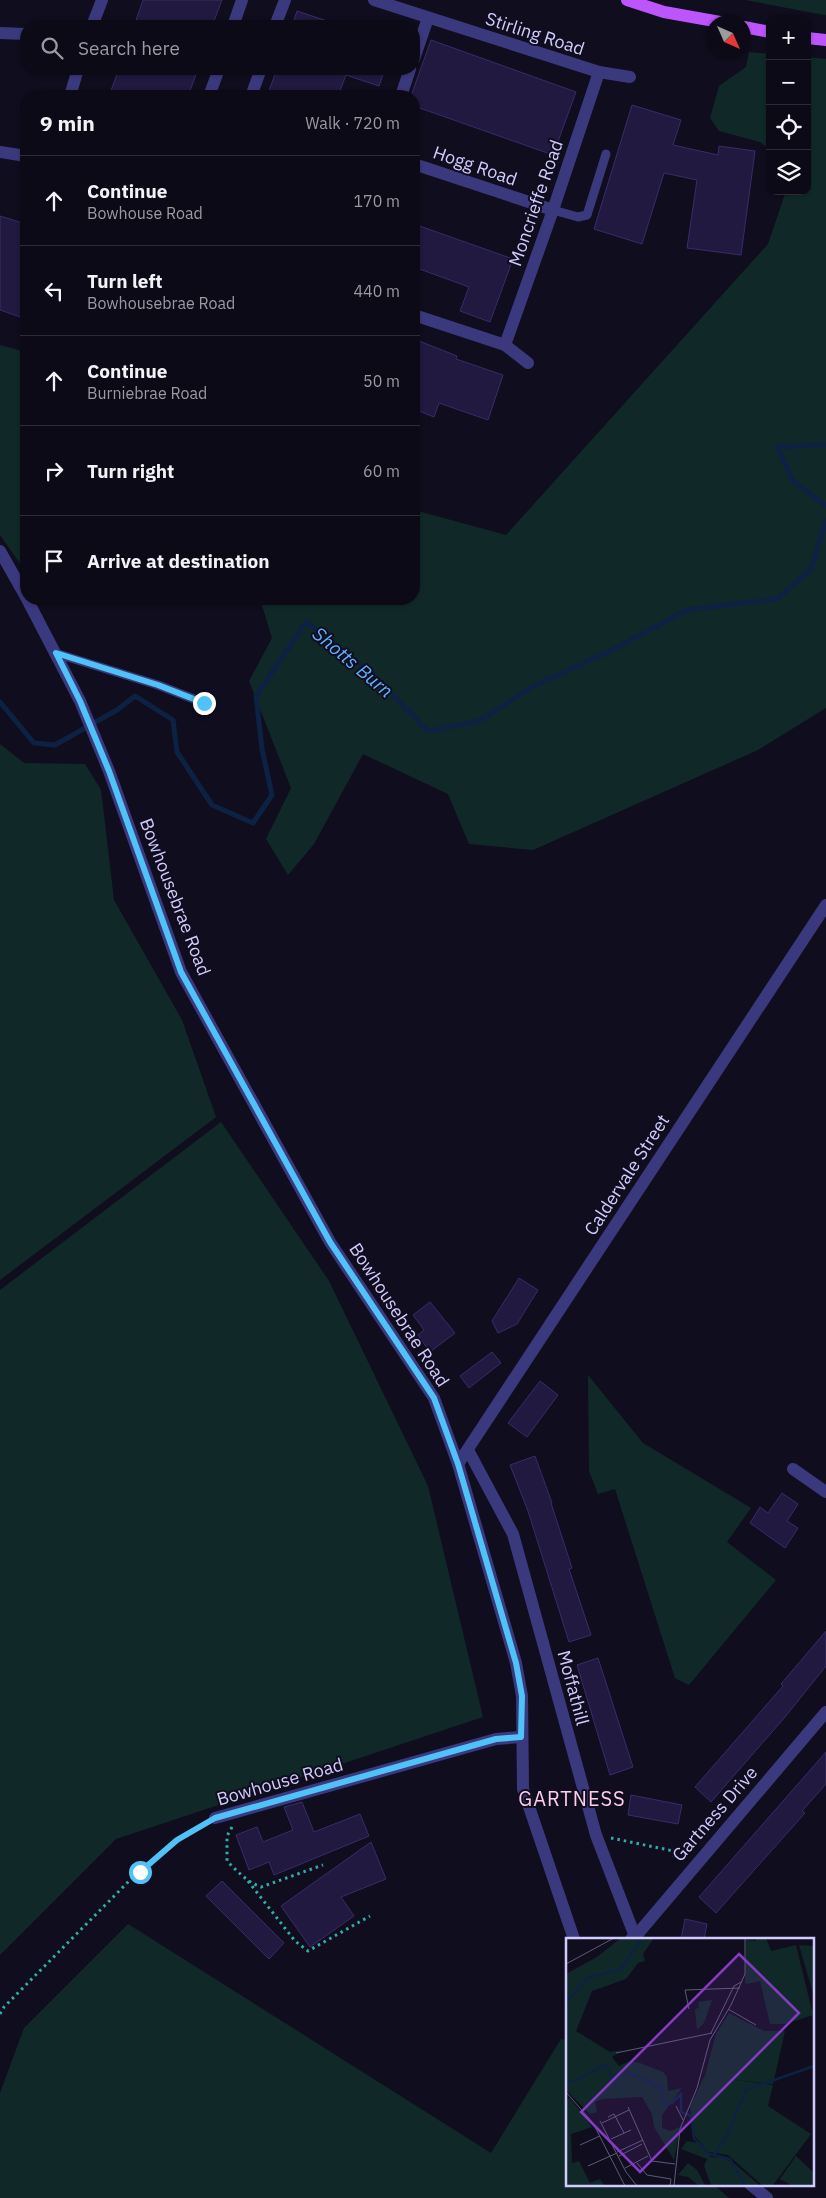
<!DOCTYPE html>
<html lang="en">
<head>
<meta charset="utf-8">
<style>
  body { margin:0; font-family:"IBM Plex Sans",sans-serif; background:#1a1824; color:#f1f3f6 }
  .controls { position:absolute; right:15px; top:15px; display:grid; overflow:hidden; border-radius:10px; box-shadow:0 1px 4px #0004 }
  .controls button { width:45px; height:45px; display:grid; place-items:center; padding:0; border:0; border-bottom:1px solid #2c2b36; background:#0c0a17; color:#f1f3f6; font:25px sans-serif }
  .compass { position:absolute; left:706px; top:15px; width:45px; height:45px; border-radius:50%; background:#0c0a17; box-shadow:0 1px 4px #0004; rotate:135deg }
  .stop { position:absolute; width:15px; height:15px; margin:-11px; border:4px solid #4fc3f7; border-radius:50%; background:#fff }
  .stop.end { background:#4fc3f7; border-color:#fff; box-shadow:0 1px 5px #0008 }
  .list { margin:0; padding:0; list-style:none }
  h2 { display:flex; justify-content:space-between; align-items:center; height:65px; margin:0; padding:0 20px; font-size:21px }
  h2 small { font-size:16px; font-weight:400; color:#9a9aa1 }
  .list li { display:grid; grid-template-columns:32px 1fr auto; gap:15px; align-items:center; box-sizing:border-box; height:90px; padding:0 20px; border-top:1px solid #2c2b36 }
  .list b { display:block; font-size:19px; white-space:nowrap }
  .list p { margin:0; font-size:16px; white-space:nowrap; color:#9a9aa1 }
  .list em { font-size:16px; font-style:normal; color:#9a9aa1 }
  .icon { flex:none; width:28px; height:28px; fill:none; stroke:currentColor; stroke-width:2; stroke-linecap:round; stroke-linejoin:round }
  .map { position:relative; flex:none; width:826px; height:2198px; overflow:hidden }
  .search { position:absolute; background:#0c0a17; box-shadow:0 1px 4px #0004; left:20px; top:20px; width:400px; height:55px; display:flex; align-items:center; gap:12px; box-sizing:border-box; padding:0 18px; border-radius:20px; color:#9a9aa1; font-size:19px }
  .panel { position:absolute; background:#0c0a17; box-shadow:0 1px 4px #0004; left:20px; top:90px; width:400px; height:515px; border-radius:20px }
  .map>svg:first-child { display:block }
  .green { fill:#102928 }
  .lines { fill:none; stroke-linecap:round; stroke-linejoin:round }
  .stream { stroke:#0d2243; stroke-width:5 }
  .building { fill:#21193f; stroke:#382c6b }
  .path { stroke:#30aea6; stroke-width:3; stroke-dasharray:2.5 4; stroke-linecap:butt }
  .service { stroke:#3b397d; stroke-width:9 }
  .minor { stroke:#3b397d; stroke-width:12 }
  .tertiary { stroke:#3b397d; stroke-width:12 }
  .primary { stroke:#bd55fc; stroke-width:12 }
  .route { stroke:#4fc3f7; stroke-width:6 }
  .labels { text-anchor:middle; stroke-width:4; stroke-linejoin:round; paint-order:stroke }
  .street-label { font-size:18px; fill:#d1ccfe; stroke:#100d1f }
  .water-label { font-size:19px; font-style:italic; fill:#5cb2fc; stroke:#100d1f }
  .quarter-label { font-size:20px; letter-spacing:1px; fill:#feceed; stroke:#100d1f }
  .inset-river { fill:none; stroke:#0d2243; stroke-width:2.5 }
  .inset-road { fill:none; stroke:#5d5978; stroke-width:1 }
  .view { fill:#843cc5; fill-opacity:0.15; stroke:#843cc5; stroke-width:2.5 }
  .inset-edge { fill:none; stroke:#d1ccfe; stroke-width:2.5 }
</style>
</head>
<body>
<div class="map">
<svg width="826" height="2198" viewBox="0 0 826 2198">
  <rect width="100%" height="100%" fill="#100d1f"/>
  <g class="green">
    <path d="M 745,0 L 826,0 L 826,15 L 824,15 Z"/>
    <path d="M 749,52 L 770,54 L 770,150 L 760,142 L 719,131 L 710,118 L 719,86 L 746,67 Z"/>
    <path d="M 807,57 L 826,59 L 826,708 L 758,750 L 533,850 L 469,844 L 448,794 L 363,754 L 314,844 L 288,875 L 266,839 L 291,788 L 249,681 L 272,638 L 260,599 L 414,599 L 414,510 L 506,535 L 768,244 L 786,191 L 807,191 Z"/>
    <path d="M 0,345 L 26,352 L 26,572 L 0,535 Z"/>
    <path d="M 0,744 L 24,763 L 85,764 L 101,790 L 114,900 L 182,1020 L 216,1117 L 0,1280 Z"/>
    <path d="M 221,1122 L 329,1281 L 428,1486 L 483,1717 L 116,1839 L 0,1955 L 0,1290 Z"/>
    <path d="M 588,1375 L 643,1443 L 751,1508 L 727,1542 L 776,1580 L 689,1685 L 675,1678 L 615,1489 L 598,1494 L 589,1471 Z"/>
    <path d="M 128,1924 L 491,2153 L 561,2039 L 567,2040 L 567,2184 L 713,2184 L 729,2198 L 0,2198 L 0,2093 L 24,2028 Z"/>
  </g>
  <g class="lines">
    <g class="stream">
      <path d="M 826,445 L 777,447 L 793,481 L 826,506"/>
      <path d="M 0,702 L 34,743 L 55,745 L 117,710 L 135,696 L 173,720 L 177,752 L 212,805 L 253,823 L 272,795 L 262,749 L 256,696 L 306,622 L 373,675 L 428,731 L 479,721 L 532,687 L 608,652 L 687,610 L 777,599 L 811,569 L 826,521"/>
    </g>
  </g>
  <g class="building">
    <path d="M 143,0 L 222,0 L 212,26 L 134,26 Z"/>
    <path d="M 297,11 L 336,24 L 335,26 L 292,26 Z"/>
    <path d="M 431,40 L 576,92 L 553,155 L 414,106 L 414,96 L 411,96 Z"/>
    <path d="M 119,69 L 198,69 L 188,96 L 109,96 Z"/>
    <path d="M 277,69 L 385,69 L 379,86 L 346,75 L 338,96 L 267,96 Z"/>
    <path d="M 632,105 L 681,120 L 673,145 L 718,155 L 719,146 L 755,151 L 741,255 L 687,248 L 697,180 L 664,173 L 642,244 L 594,229 Z"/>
    <path d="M 0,216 L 26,224 L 26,319 L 0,310 Z"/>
    <path d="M 414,224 L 513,259 L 490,322 L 460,311 L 469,287 L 414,267 Z"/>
    <path d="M 414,339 L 457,356 L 456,359 L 503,375 L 488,420 L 439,403 L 434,417 L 414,409 Z"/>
    <path d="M 519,1278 L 538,1290 L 517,1324 L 498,1333 L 492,1321 Z"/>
    <path d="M 430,1302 L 455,1333 L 430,1352 L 418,1335 L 424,1330 L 413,1315 Z"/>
    <path d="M 492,1352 L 501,1363 L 469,1388 L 460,1376 Z"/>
    <path d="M 540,1381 L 558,1395 L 527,1437 L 508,1423 Z"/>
    <path d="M 535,1456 L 552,1503 L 551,1503 L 572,1568 L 569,1569 L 591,1635 L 569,1642 L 528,1511 L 510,1465 Z"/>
    <path d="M 782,1493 L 798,1504 L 787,1521 L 798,1528 L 785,1548 L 750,1523 L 760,1507 L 768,1513 Z"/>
    <path d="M 826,1631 L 826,1666 L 785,1717 L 711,1802 L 695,1787 L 783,1686 L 781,1684 Z"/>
    <path d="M 598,1658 L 633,1767 L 610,1775 L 577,1665 Z"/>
    <path d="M 826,1752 L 826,1784 L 802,1811 L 805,1813 L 716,1913 L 699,1897 Z"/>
    <path d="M 631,1795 L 682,1805 L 678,1824 L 628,1815 Z"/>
    <path d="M 302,1802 L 314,1832 L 360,1814 L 369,1836 L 274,1875 L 269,1862 L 249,1870 L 236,1835 L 257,1827 L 263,1842 L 293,1830 L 284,1807 Z"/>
    <path d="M 371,1842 L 386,1879 L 341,1897 L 354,1916 L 310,1947 L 281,1906 Z"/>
    <path d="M 222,1881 L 284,1943 L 269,1959 L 206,1896 Z"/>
    <path d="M 685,1919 L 707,1924 L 704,1939 L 681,1939 Z"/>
  </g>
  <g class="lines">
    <g class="path">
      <path d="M 232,1827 L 227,1836 L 227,1861 C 238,1872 247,1882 261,1887 L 323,1865"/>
      <path d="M 611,1838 L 688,1854"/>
      <path d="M 248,1881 L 295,1941 L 308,1951 L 370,1916"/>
      <path d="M 0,2014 L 4,2007 L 139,1871 L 177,1840 L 204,1824"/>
    </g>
    <g class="service">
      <path d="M 553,210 L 578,217 L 587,215 L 606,154"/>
      <path d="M 55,653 L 158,685 L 204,703"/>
    </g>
    <g class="minor">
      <path d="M 374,0 L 599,72 L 630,77"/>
      <path d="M 92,26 L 102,0"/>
      <path d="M 233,26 L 242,0"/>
      <path d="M 275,26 L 285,0"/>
      <path d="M 0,33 L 26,34"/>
      <path d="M 414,59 L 428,18"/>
      <path d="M 70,96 L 78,69"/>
      <path d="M 209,96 L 219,69"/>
      <path d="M 251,96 L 261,69"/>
      <path d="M 401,96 L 410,69"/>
      <path d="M 0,152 L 26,156"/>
      <path d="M 414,164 L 553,210"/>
      <path d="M 414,315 L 505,345 L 528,363"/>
      <path d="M 505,345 L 553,210 L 599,72"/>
      <path d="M 468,1450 L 513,1534 L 596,1835 L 636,1939"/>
      <path d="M 458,1464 L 826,905"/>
      <path d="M 793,1469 L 826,1492"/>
      <path d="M 215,1818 L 496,1739 L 521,1737"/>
      <path d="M 631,1939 L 635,1937 L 826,1712"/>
    </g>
    <g class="tertiary">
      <path d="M 0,551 L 26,597"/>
      <path d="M 27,599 L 80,701 L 109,771 L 181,972 L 330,1242 L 434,1398 L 458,1464 L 516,1663 L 522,1696 L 523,1789 L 574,1939"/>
      <path d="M 750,2184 L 767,2198"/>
    </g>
    <g class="primary">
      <path d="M 627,0 L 664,12 L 720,22"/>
      <path d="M 744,27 L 770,32"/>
      <path d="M 807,38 L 826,40"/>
    </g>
  </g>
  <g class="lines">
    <path class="route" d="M 140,1872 L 177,1840 L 215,1818 L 496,1739 L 521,1737 L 522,1696 L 516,1663 L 458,1464 L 434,1398 L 330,1242 L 181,972 L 109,771 L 80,701 L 56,653 L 158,685 L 204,703"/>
  </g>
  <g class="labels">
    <g class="street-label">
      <text transform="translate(535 34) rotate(18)" y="6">Stirling Road</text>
      <text transform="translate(475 166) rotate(19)" y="6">Hogg Road</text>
      <text transform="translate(536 203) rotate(-71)" y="6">Moncrieffe Road</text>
      <text transform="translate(175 897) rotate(69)" y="6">Bowhousebrae Road</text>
      <text transform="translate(627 1175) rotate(-57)" y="6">Caldervale Street</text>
      <text transform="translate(399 1315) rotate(57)" y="6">Bowhousebrae Road</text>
      <text transform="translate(573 1688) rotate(75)" y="6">Moffathill</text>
      <text transform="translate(280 1782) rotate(-16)" y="6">Bowhouse Road</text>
      <text transform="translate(715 1814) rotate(-49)" y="6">Gartness Drive</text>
    </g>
    <g class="water-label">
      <text transform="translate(353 662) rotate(40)" y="7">Shotts Burn</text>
    </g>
    <g class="quarter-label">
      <text x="572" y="1806">GARTNESS</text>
    </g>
  </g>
  <g transform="translate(566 1938)">
    <rect width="248" height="248" fill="#100d1f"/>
    <path d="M 55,0 L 88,0 L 77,16 L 79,23 L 72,25 L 60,41 L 26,53 L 10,93 L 44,114 L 56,112 L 46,119 L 53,128 L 64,123 L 74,125 L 97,134 L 101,139 L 102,153 L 116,150 L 96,177 L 96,190 L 104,193 L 114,189 L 108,222 L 88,189 L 86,176 L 76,159 L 36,161 L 29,164 L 31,174 L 24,176 L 0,152 L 0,36 L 31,19 ZM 190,0 L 200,0 L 205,13 L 230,7 L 247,77 L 219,86 L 204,86 L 194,43 L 181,46 L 179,44 L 180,2 L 190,3 ZM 233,7 L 247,8 L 247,55 ZM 146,62 L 138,85 L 131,92 L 129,71 L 133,70 L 132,64 ZM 163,75 L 198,93 L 219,93 L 207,146 L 163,141 L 207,147 L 202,168 L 245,196 L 207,247 L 196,247 L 162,217 L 142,214 L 129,198 L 124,169 L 139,137 L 150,96 ZM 4,160 L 26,189 L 5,196 L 6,225 L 13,223 L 24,245 L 34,241 L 38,247 L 0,247 L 0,162 ZM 121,203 L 133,205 L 145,219 L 158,220 L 169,226 L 193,247 L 145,247 L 138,228 L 141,221 L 115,211 ZM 230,218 L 247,234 L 247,247 L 225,247 L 214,241 ZM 122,225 L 131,232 L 139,247 L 144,247 L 132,247 L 122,239 L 112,237 Z" fill="#102928"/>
    <path class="inset-river" d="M 0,64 L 22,40 L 55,31 L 76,0M 0,143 L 10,143 L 39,126 L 50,145 L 51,137 L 61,134 L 96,150 L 97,167 L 106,165 L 115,156 L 115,174 L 125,178 L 128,200 L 143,216 L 164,221 L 179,248M 147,218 L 161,197 L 180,152 L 248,128"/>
    <path class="inset-road" d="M 0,26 L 48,0M 123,71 L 119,52 L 174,50M 162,71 L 190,87M 145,95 L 168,48 L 175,44M 50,115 L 146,95M 0,154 L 27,185 L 59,248M 110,168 L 117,182M 62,169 L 86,223 L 109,226M 42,179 L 48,176 L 58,195M 34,183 L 60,234 L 71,248M 36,185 L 63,172M 45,201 L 65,192M 14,207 L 34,198M 51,214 L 77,202M 53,218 L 76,206M 71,225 L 81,237 L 105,241 L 104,248M 22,228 L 51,215M 59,230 L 82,218M 108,248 L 114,191 L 131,150 L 144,102 L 165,67 L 179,36 L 179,0"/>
    <path class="view" d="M 173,16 L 233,75 L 74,234 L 15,174 Z"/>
    <rect width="248" height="248" class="inset-edge"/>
  </g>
</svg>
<div class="controls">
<button>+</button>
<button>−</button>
<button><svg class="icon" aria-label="locate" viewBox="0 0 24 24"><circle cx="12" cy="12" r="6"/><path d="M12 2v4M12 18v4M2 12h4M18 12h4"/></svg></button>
<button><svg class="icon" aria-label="layers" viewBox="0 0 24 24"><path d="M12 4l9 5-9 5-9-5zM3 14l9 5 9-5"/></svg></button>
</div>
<svg class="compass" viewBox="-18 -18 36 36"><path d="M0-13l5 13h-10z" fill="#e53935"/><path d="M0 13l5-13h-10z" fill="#9a9aa1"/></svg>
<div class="stop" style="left:140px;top:1872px"></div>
<div class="stop end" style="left:204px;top:703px"></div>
<div class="search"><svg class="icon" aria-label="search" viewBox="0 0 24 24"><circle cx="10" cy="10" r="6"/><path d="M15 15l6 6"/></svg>Search here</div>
<section class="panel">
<h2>9 min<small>Walk · 720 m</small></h2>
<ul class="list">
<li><svg class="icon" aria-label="ahead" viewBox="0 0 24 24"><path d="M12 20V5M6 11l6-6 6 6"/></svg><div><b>Continue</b><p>Bowhouse Road</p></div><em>170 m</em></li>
<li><svg class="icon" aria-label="left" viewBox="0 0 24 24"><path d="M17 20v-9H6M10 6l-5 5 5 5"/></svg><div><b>Turn left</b><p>Bowhousebrae Road</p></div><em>440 m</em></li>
<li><svg class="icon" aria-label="ahead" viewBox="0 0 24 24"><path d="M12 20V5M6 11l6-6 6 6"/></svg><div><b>Continue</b><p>Burniebrae Road</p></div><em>50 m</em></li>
<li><svg class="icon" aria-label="right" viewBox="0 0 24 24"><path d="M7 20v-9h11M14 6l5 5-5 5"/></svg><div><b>Turn right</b></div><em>60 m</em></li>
<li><svg class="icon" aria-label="arrive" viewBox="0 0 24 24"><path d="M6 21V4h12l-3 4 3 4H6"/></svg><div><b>Arrive at destination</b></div></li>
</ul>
</section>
</div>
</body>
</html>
